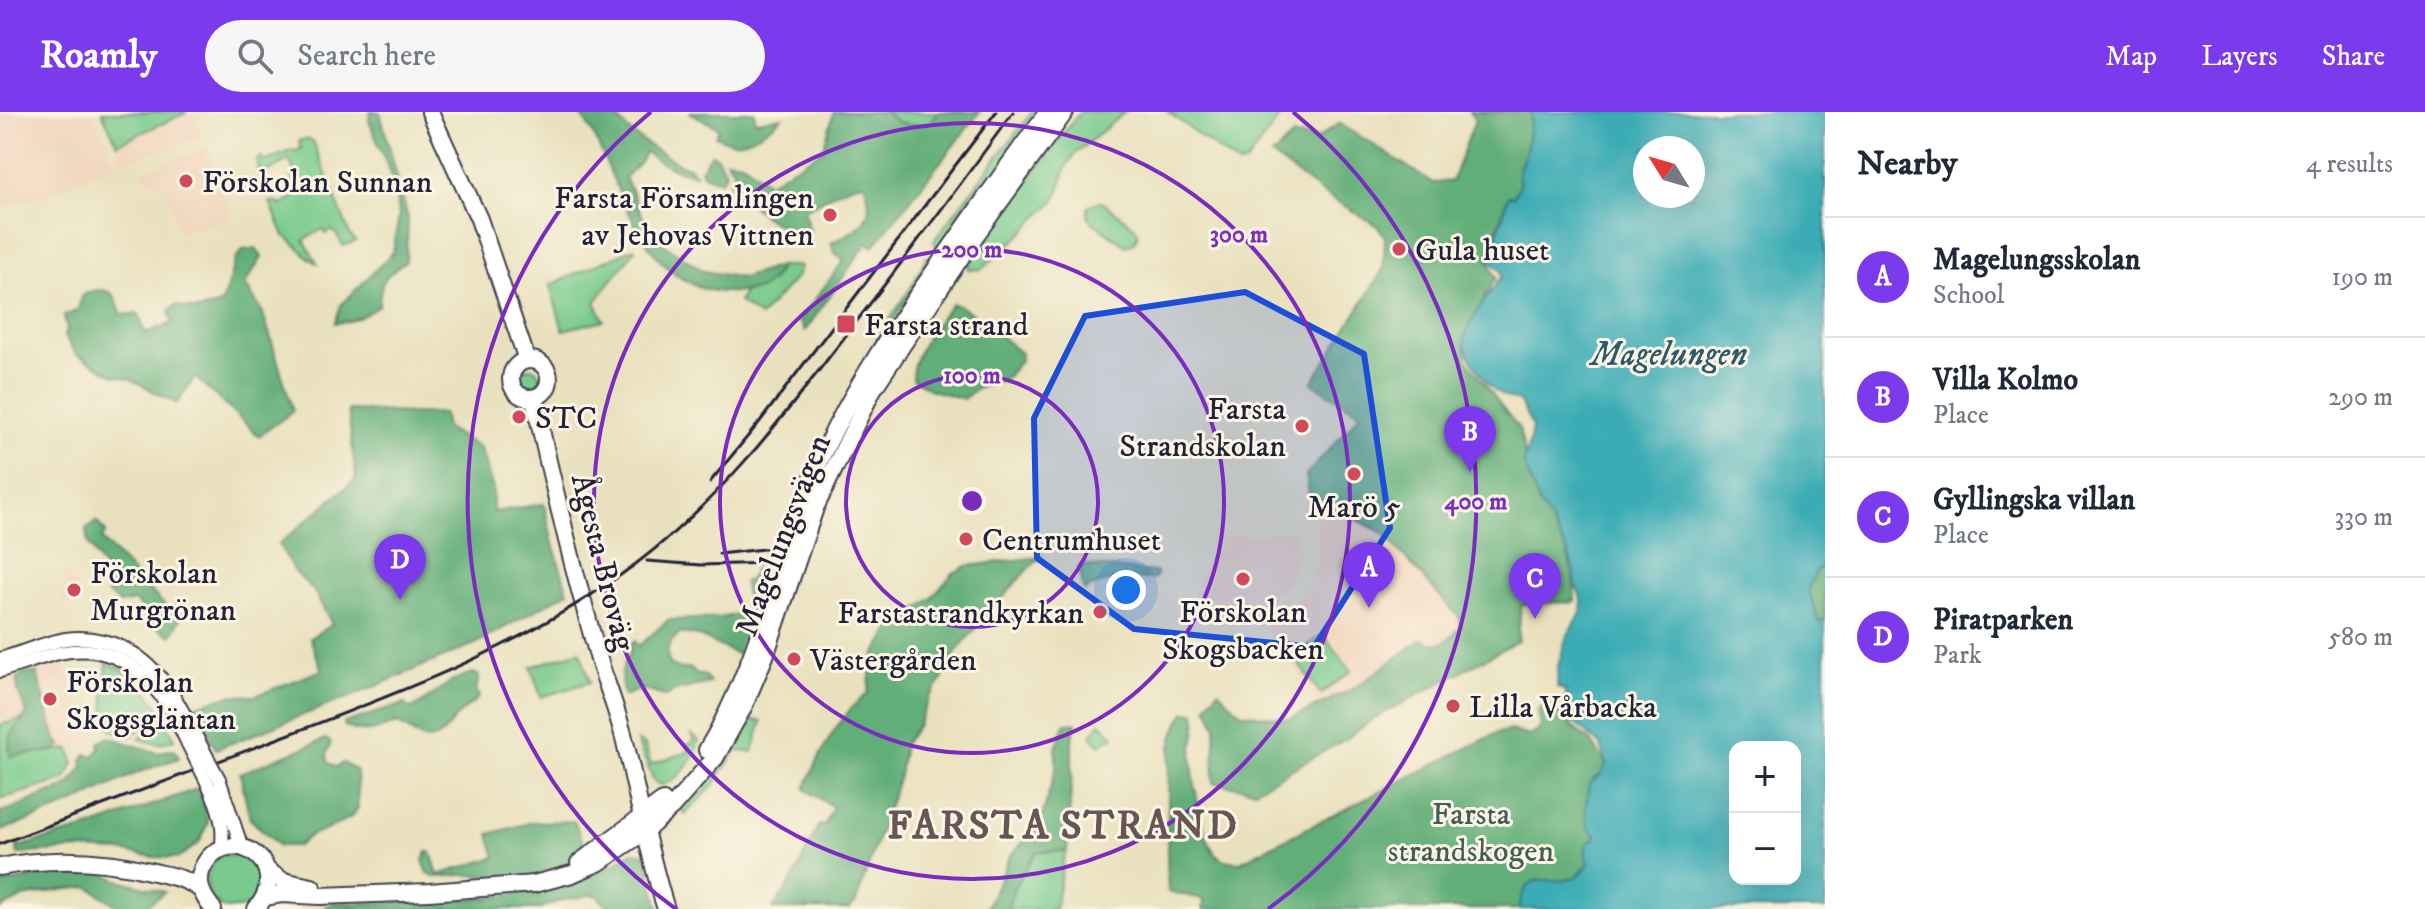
<!DOCTYPE html>
<html lang="en">
<head>
<meta charset="utf-8">
<style>
  body { margin:0; font-family:"IM FELL DW Pica",serif; background:#f6f6f7; color:#1f2937 }
  .controls { position:absolute; right:24px; bottom:24px; display:grid; overflow:hidden; border-radius:16px; box-shadow:0 8px 32px #0002 }
  .controls button { width:72px; height:72px; display:grid; place-items:center; padding:0; border:0; border-bottom:2px solid #e0e1e3; background:#fff; color:#1f2937; font:40px sans-serif }
  .compass { position:absolute; left:1633px; top:24px; width:72px; height:72px; border-radius:50%; background:#fff; box-shadow:0 8px 32px #0002; rotate:307deg }
  .you { position:absolute; left:1126px; top:478px; width:28px; height:28px; margin:-20px; border:6px solid #fff; border-radius:50%; background:#1a73e8; box-shadow:0 0 0 12px #1a73e833 }
  .badge { display:grid; place-items:center; width:52px; height:52px; border-radius:50%; background:#7c3aed; color:#fff; font-size:26px; font-weight:700 }
  .pin { position:absolute; translate:-50% -66px; filter:drop-shadow(0 2px 4px #0008) }
  .pin::after { content:''; position:absolute; top:42px; width:28px; height:24px; background:inherit; clip-path:polygon(0 0,100% 0,50% 100%) }
  .list { margin:0; padding:0; list-style:none }
  h2 { display:flex; justify-content:space-between; align-items:center; height:104px; margin:0; padding:0 32px; font-size:34px }
  h2 small { font-size:26px; font-weight:400; color:#747a83 }
  .list li { display:grid; grid-template-columns:52px 1fr auto; gap:24px; align-items:center; box-sizing:border-box; height:120px; padding:0 32px; border-top:2px solid #e0e1e3 }
  .list b { display:block; font-size:30px; white-space:nowrap }
  .list p { margin:0; font-size:26px; white-space:nowrap; color:#747a83 }
  .list em { font-size:26px; font-style:normal; color:#747a83 }
  .icon { flex:none; width:44px; height:44px; fill:none; stroke:currentColor; stroke-width:2; stroke-linecap:round; stroke-linejoin:round }
  .map { position:relative; flex:none; width:1825px; height:797px; overflow:hidden }
  header { display:flex; align-items:center; gap:48px; box-sizing:border-box; height:112px; padding:0 40px; background:#7c3aed; color:#fff }
  header strong { font-size:38px }
  nav { display:flex; gap:44px; margin-inline-start:auto; font-size:28px }
  .search { width:560px; height:72px; background:#f6f6f7; display:flex; align-items:center; gap:20px; box-sizing:border-box; padding:0 28px; border-radius:44px; color:#747a83; font-size:30px }
  main { display:flex }
  aside { flex:1; background:#fff }
  .map>svg:first-child { display:block }
  .built { fill:#f0d5bc }
  .green { fill:#79ca8c; stroke:#4e7664; stroke-width:2 }
  .forest { fill:#62ae78; stroke:#42685a; stroke-width:2 }
  .water { fill:#3aacb5; stroke:#2e6778; stroke-width:2; fill-rule:evenodd }
  .lines { fill:none; stroke-linecap:round; stroke-linejoin:round }
  .minor-casing { stroke:#403f4e; stroke-width:16 }
  .major-casing { stroke:#403f4e; stroke-width:20 }
  .minor { stroke:#fff; stroke-width:12 }
  .major { stroke:#fff; stroke-width:16 }
  .rail { stroke:#22223b; stroke-width:3 }
  .minor-bridge-casing { stroke:#403f4e; stroke-width:16; stroke-linecap:butt }
  .minor-bridge { stroke:#fff; stroke-width:12 }
  .marked { fill:#1d4ed8; fill-opacity:0.2; stroke:#1d4ed8; stroke-width:6; stroke-linejoin:round }
  .ring { fill:none; stroke:#7b2cbf; stroke-width:4 }
  .poi-dot { fill:#d1495b; stroke:#fcf5e5; stroke-width:3 }
  .labels { text-anchor:middle; stroke-width:6; stroke-linejoin:round; paint-order:stroke }
  .poi-label { font-size:32px; fill:#22223b; stroke:#fcf5e5; text-anchor:start }
  .street-label { font-size:32px; fill:#22223b; stroke:#fcf5e5 }
  .park-label { font-size:32px; fill:#405d57; stroke:#fcf5e5 }
  .water-label { font-size:34px; font-style:italic; fill:#2c596c; stroke:#fcf5e5 }
  .district-label { font-size:40px; font-weight:bold; letter-spacing:2px; fill:#685654; stroke:#fcf5e5 }
  .centre { fill:#7b2cbf; stroke:#fcf5e5; stroke-width:4 }
  .ring-label { font-size:24px; text-anchor:middle; font-weight:bold; fill:#7b2cbf; stroke:#fcf5e5; stroke-width:6; stroke-linejoin:round; paint-order:stroke }
</style>
</head>
<body>
<header>
<strong>Roamly</strong>
<div class="search"><svg class="icon" aria-label="search" viewBox="0 0 24 24"><circle cx="10" cy="10" r="6"/><path d="M15 15l6 6"/></svg>Search here</div>
<nav><a>Map</a><a>Layers</a><a>Share</a></nav>
</header>
<main>
<div class="map">
<svg width="1825" height="797" viewBox="0 0 1825 797">
  <rect width="100%" height="100%" fill="#fcf5e5"/>
  <filter id="ink" filterUnits="userSpaceOnUse"><feTurbulence type="fractalNoise" baseFrequency=".0125" numOctaves="2"/><feDisplacementMap in="SourceGraphic" scale="16" xChannelSelector="R" yChannelSelector="G"/><feConvolveMatrix kernelMatrix="1 2 1 2 8 2 1 2 1" color-interpolation-filters="sRGB"/></filter>
  <filter id="wash" filterUnits="userSpaceOnUse"><feTurbulence type="fractalNoise" baseFrequency=".006" numOctaves="4" result="noise"/><feDisplacementMap in="SourceGraphic" scale="32" xChannelSelector="R" yChannelSelector="G"/><feGaussianBlur stdDeviation="1.8" result="paint"/><feColorMatrix in="noise" values="0 0 0 0 0 0 0 0 0 0 0 0 0 0 0 0 0 1.4 0 .05"/><feComposite in="paint" operator="in"/></filter>
  <g filter="url(#wash)">
    <rect width="100%" height="100%" fill="#e9e1bd"/>
    <g class="built">
      <path d="M 0,0 L 92,0 L 116,52 L 52,80 L 0,97 Z"/>
      <path d="M 195,3 L 203,25 L 123,51 L 116,33 Z"/>
      <path d="M 208,35 L 228,92 L 231,106 L 180,121 L 165,78 L 139,60 Z"/>
      <path d="M 1331,400 L 1358,408 L 1383,421 L 1459,505 L 1461,514 L 1453,525 L 1437,533 L 1430,533 L 1422,527 L 1353,577 L 1322,592 L 1264,515 L 1300,484 L 1308,472 L 1318,447 L 1319,428 L 1316,407 Z"/>
      <path d="M 1271,420 L 1297,421 L 1298,443 L 1291,463 L 1285,472 L 1244,506 L 1238,505 L 1192,482 L 1200,462 L 1209,455 L 1213,442 L 1218,439 L 1220,429 L 1233,423 L 1259,424 Z"/>
      <path d="M 69,459 L 71,467 L 76,465 L 83,484 L 64,492 L 62,483 L 67,478 L 67,474 L 62,461 Z"/>
      <path d="M 58,552 L 67,558 L 94,625 L 83,633 L 71,635 L 75,652 L 66,668 L 19,686 L 0,689 L 0,569 Z"/>
    </g>
    <g class="green">
      <path d="M 102,0 L 186,0 L 186,1 L 117,32 Z"/>
      <path d="M 886,0 L 937,0 L 928,13 C 911,15 897,13 886,0 Z"/>
      <path d="M 1032,0 L 1041,0 L 942,137 L 936,134 L 934,129 L 937,124 Z"/>
      <path d="M 1080,0 L 1125,0 L 1075,42 L 1067,53 L 1058,82 L 1053,90 L 1018,125 L 982,157 L 970,158 L 968,155 L 1035,59 Z"/>
      <path d="M 1168,0 L 1283,0 L 1246,51 L 1238,53 Z"/>
      <path d="M 305,27 L 313,29 L 350,123 L 356,129 L 343,134 L 337,123 L 331,118 L 326,122 L 323,117 L 304,128 L 317,151 C 303,145 298,130 284,124 L 270,90 L 277,89 L 280,94 L 298,83 L 292,65 L 295,61 L 289,48 L 260,63 L 257,48 L 261,45 L 264,50 L 292,38 L 293,40 L 301,37 L 299,29 Z"/>
      <path d="M 1097,90 L 1102,90 L 1134,114 C 1140,121 1138,126 1132,132 L 1126,134 L 1091,109 L 1088,104 L 1088,95 Z"/>
      <path d="M 634,136 L 635,138 L 595,190 L 604,208 L 563,218 L 550,173 Z"/>
      <path d="M 926,145 L 933,148 L 872,242 L 868,242 L 915,169 Z"/>
      <path d="M 780,154 L 800,154 L 797,164 L 760,205 L 739,190 L 744,180 C 764,177 772,171 780,154 Z"/>
      <circle cx="529" cy="268" r="12"/>
      <path d="M 1323,522 L 1351,559 L 1321,582 L 1293,545 Z"/>
      <path d="M 580,539 L 590,570 L 541,585 L 531,555 Z"/>
      <path d="M 107,551 C 133,559 150,580 162,602 L 131,624 C 126,622 117,621 112,618 C 100,609 106,565 107,551 Z"/>
      <path d="M 25,606 C 13,619 8,626 10,643 L 70,637 L 74,651 L 65,668 L 0,687 L 0,613 Z"/>
      <path d="M 164,607 L 175,627 L 159,632 L 139,627 L 152,614 Z"/>
      <path d="M 749,608 L 762,609 L 753,640 L 736,639 L 713,674 L 685,702 L 679,695 L 738,614 Z"/>
      <path d="M 1100,611 L 1114,624 L 1100,633 L 1091,624 Z"/>
      <path d="M 692,623 L 699,628 C 697,645 677,672 659,673 L 654,669 L 637,629 L 645,633 L 651,652 L 689,640 L 687,633 L 694,630 Z"/>
      <path d="M 1067,739 L 1064,744 L 1055,797 L 1007,797 L 1015,773 L 1036,740 Z"/>
      <path d="M 220,743 L 250,743 L 265,769 L 250,795 L 224,797 L 209,785 L 206,762 Z"/>
    </g>
    <g class="forest">
      <path d="M 370,0 L 380,0 L 408,106 L 406,149 C 385,164 380,167 379,193 C 365,204 353,210 335,211 L 341,193 L 393,140 L 399,104 L 396,75 L 369,9 Z"/>
      <path d="M 579,0 L 614,0 C 628,25 658,38 681,53 L 689,55 L 695,62 C 677,61 659,50 645,40 L 640,50 L 625,65 L 644,108 L 666,134 L 704,159 L 742,166 L 780,154 C 769,177 761,179 736,180 C 653,185 626,93 598,32 C 593,21 586,10 579,0 Z"/>
      <path d="M 689,0 L 755,0 L 755,9 L 782,5 C 773,15 749,30 735,30 C 728,30 722,27 715,24 L 719,16 Z"/>
      <path d="M 834,0 L 886,0 C 897,13 911,15 928,12 L 937,0 L 980,0 L 873,135 L 867,131 L 805,219 L 799,209 L 844,148 L 835,141 L 831,131 C 861,116 878,107 864,71 C 843,73 822,89 803,99 L 810,118 L 805,126 C 777,115 747,94 729,70 L 735,60 L 726,48 L 742,50 L 768,71 L 823,38 Z"/>
      <path d="M 1469,0 L 1532,0 L 1526,39 L 1518,61 L 1520,73 L 1514,84 L 1508,85 L 1487,146 L 1496,166 L 1486,182 L 1483,197 L 1469,214 L 1465,230 L 1466,246 L 1471,254 L 1519,317 L 1524,337 L 1524,351 L 1540,394 L 1545,399 L 1567,439 L 1574,468 L 1575,490 C 1557,492 1538,488 1521,493 L 1518,529 L 1373,607 L 1348,626 L 1255,678 L 1213,671 L 1216,613 L 1207,594 L 1218,578 L 1241,601 L 1290,607 L 1353,577 L 1422,527 C 1438,538 1450,528 1461,514 L 1459,505 L 1383,421 L 1358,408 L 1323,396 L 1312,387 L 1309,383 L 1306,363 L 1361,302 L 1312,271 L 1383,158 L 1385,125 L 1378,114 L 1324,82 L 1272,44 L 1293,24 L 1319,26 L 1339,11 L 1433,71 L 1452,69 L 1475,8 Z"/>
      <path d="M 711,42 L 716,44 L 726,60 L 721,69 L 705,64 L 700,58 Z"/>
      <path d="M 256,136 L 262,145 L 245,172 L 263,201 L 293,299 L 259,324 L 195,265 L 177,292 L 129,266 L 114,263 L 76,242 L 64,224 L 67,217 L 64,204 L 78,198 L 82,184 C 93,177 101,176 113,182 L 122,202 L 139,202 L 145,221 L 173,211 L 169,199 L 176,193 C 197,200 201,199 222,191 L 236,146 L 243,138 Z"/>
      <path d="M 952,192 C 969,193 1005,230 1021,241 L 1021,248 L 1002,270 C 986,270 976,276 964,287 L 931,278 L 913,267 C 908,248 939,206 952,192 Z"/>
      <path d="M 348,298 C 380,298 411,303 443,301 L 446,316 L 480,336 L 493,377 L 493,400 L 544,392 L 553,432 L 568,480 L 477,531 L 357,582 L 216,637 L 193,594 L 231,583 L 255,584 L 322,558 L 310,526 L 332,512 L 314,479 L 294,459 L 279,432 L 356,367 Z"/>
      <path d="M 96,409 L 106,420 L 102,428 L 169,498 L 175,494 L 183,502 L 171,524 L 152,512 L 153,505 L 134,489 L 120,492 L 108,482 L 110,467 L 88,431 L 86,417 Z"/>
      <path d="M 1041,445 L 1025,460 L 958,537 L 940,571 L 929,586 L 918,613 L 904,632 L 899,664 L 856,790 L 849,797 L 773,797 L 796,762 L 818,714 L 825,713 L 833,695 L 805,677 C 820,641 837,605 868,581 L 872,548 L 891,516 L 932,486 L 953,461 L 967,454 Z"/>
      <path d="M 1081,453 L 1155,460 L 1157,463 L 1154,467 C 1131,466 1105,466 1084,479 L 1079,457 Z"/>
      <path d="M 1825,454 L 1825,508 L 1819,510 L 1808,476 L 1817,458 Z"/>
      <path d="M 754,457 L 770,458 L 746,537 L 741,543 C 721,538 699,518 679,522 C 669,530 664,539 670,552 L 681,557 L 690,556 L 696,562 L 706,564 L 710,571 L 674,579 L 666,585 L 642,577 L 624,584 C 619,567 621,554 631,539 L 628,536 L 635,529 L 639,534 L 668,508 L 719,506 L 741,502 C 748,493 745,480 744,470 L 750,467 Z"/>
      <path d="M 24,561 L 37,561 L 55,625 L 61,633 L 54,639 L 10,644 C 7,617 16,621 27,601 L 18,579 L 17,567 Z"/>
      <path d="M 474,561 L 479,564 L 476,578 L 479,585 C 473,591 466,596 459,602 C 449,611 442,631 424,627 C 417,625 405,614 396,611 C 380,619 362,623 345,614 L 344,611 L 404,592 L 411,597 C 433,586 449,566 474,561 Z"/>
      <path d="M 1553,592 L 1577,619 L 1590,628 L 1606,652 L 1602,662 L 1593,667 L 1595,727 L 1588,730 L 1585,740 L 1589,751 L 1576,766 L 1555,770 L 1521,797 L 1203,797 L 1204,787 L 1168,780 C 1166,750 1168,721 1168,691 C 1169,659 1166,628 1185,600 L 1194,600 L 1197,604 C 1197,617 1193,630 1192,643 C 1192,662 1202,729 1216,742 C 1222,749 1231,750 1240,750 L 1497,621 L 1511,618 L 1529,624 L 1538,619 L 1541,614 L 1538,599 L 1544,593 Z"/>
      <path d="M 1066,611 L 1076,611 L 1072,628 L 1072,660 L 1067,739 L 1036,740 L 1015,773 L 1007,797 L 986,797 L 1010,744 L 1036,717 L 1042,705 L 1056,656 L 1056,635 Z"/>
      <path d="M 109,625 L 158,641 L 174,637 L 179,646 L 139,660 L 58,698 L 0,719 L 0,700 C 14,697 24,692 37,686 C 62,675 67,680 83,654 L 82,648 L 86,642 L 94,644 L 100,636 L 99,631 Z"/>
      <path d="M 326,627 L 331,631 L 327,641 L 328,650 L 336,655 L 343,651 L 357,659 L 358,696 L 351,705 L 326,718 L 310,723 L 298,734 L 279,734 L 250,707 L 240,661 Z"/>
      <path d="M 199,676 L 208,711 L 199,731 L 178,746 L 153,745 L 120,739 L 78,737 L 18,742 L 17,735 L 88,716 Z"/>
      <path d="M 574,709 L 584,732 L 589,735 C 564,758 530,769 496,766 C 488,765 480,763 471,763 C 459,762 446,765 434,765 L 427,760 L 423,748 L 427,740 L 431,740 L 438,763 L 496,745 L 489,722 L 533,710 Z"/>
      <path d="M 633,740 L 646,742 L 659,797 L 611,797 L 595,782 L 563,788 L 538,797 L 329,797 L 325,795 L 332,791 C 421,789 516,794 601,759 C 612,754 622,746 633,740 Z"/>
      <path d="M 62,759 L 101,760 L 118,768 L 165,780 L 142,797 L 122,797 L 89,775 L 60,778 L 23,785 L 0,797 L 0,772 Z"/>
    </g>
    <path class="water" d="M 1532,0 L 1825,0 L 1825,454 L 1817,458 L 1808,476 L 1819,510 L 1825,508 L 1825,797 L 1519,797 C 1528,740 1567,792 1589,751 L 1585,740 L 1588,730 L 1595,727 L 1596,723 C 1580,715 1587,687 1589,672 L 1602,662 L 1606,652 L 1601,633 L 1572,609 L 1565,600 L 1566,579 L 1557,575 L 1558,554 L 1566,526 L 1581,501 L 1582,487 L 1576,475 L 1574,459 L 1567,439 L 1545,399 L 1540,394 L 1523,351 L 1530,329 L 1532,314 L 1519,289 C 1505,287 1491,277 1483,265 C 1476,255 1467,243 1465,231 C 1463,213 1492,179 1502,164 L 1501,159 L 1490,149 L 1508,84 L 1514,84 L 1520,73 L 1518,61 L 1526,39 ZM 1645,36 L 1693,36 L 1693,84 L 1645,84 ZM 1735,635 L 1795,635 L 1795,767 L 1735,767 Z"/>
  </g>
  <g filter="url(#ink)">
    <g class="lines">
      <defs>
        <g id="minor">
          <path d="M 0,547 C 22,541 43,531 66,527 C 78,525 91,526 103,529 C 155,541 175,585 198,628"/>
          <path d="M 0,559 C 20,553 39,546 59,541 C 127,526 164,579 188,632"/>
          <path d="M 219,667 L 242,736"/>
          <path d="M 209,674 C 218,695 226,714 221,737"/>
        </g>
        <g id="major">
          <path d="M 430,0 L 479,107 L 527,248"/>
          <circle cx="530" cy="267" r="19"/>
          <path d="M 534,286 C 553,375 575,464 600,551 C 608,576 618,601 624,626 C 638,683 648,741 666,797"/>
          <path d="M 707,638 C 763,545 780,437 824,339 C 856,271 899,209 942,148 C 977,99 1011,48 1048,0"/>
          <path d="M 579,751 L 663,689"/>
          <path d="M 0,755 C 53,745 102,747 154,760 C 171,764 186,766 200,777"/>
          <path d="M 268,759 L 283,769 L 312,775"/>
          <path d="M 266,785 L 282,782 L 320,784 L 429,780 L 534,772 L 572,762 L 598,751 L 644,720 L 673,694 L 715,646 L 743,596 L 765,544 L 815,396 L 873,277 L 975,124 L 1065,0"/>
          <path d="M 213,797 C 203,785 196,772 202,757 C 223,708 297,748 256,797"/>
        </g>
      </defs>
      <use href="#minor" class="minor-casing"/>
      <use href="#major" class="major-casing"/>
      <use href="#minor" class="minor"/>
      <use href="#major" class="major"/>
      <g class="rail">
        <path d="M 710,370 L 758,312 L 996,0"/>
        <path d="M 719,442 L 772,436"/>
        <path d="M 647,449 L 701,453 L 771,451"/>
        <path d="M 0,732 C 97,695 194,658 290,622 C 412,576 532,530 637,451 C 722,386 786,302 850,218 C 905,146 960,74 1013,0"/>
      </g>
      <defs>
        <g id="minor-bridge">
          <path d="M 198,628 L 219,667"/>
          <path d="M 188,632 L 209,674"/>
        </g>
      </defs>
      <use href="#minor-bridge" class="minor-bridge-casing"/>
      <use href="#minor-bridge" class="minor-bridge"/>
    </g>
  </g>
  <path class="marked" d="M 1245,180 L 1364,242 L 1390,416 L 1314,535 L 1134,517 L 1037,446 L 1034,306 L 1085,204 Z"/>
  <g class="ring">
    <circle cx="972" cy="389" r="126"/>
    <circle cx="972" cy="389" r="252"/>
    <circle cx="972" cy="389" r="378"/>
    <path d="M676 797A504 504 0 0 1 651 0M1293 0A504 504 0 0 1 1268 797"/>
  </g>
  <g class="poi-dot">
    <circle cx="186" cy="69" r="8"/>
    <circle cx="830" cy="103" r="8"/>
    <circle cx="1399" cy="137" r="8"/>
    <rect x="836" y="202" width="20" height="20" rx="4"/>
    <circle cx="519" cy="305" r="8"/>
    <circle cx="1302" cy="314" r="8"/>
    <circle cx="1354" cy="362" r="8"/>
    <circle cx="966" cy="427" r="8"/>
    <circle cx="1243" cy="467" r="8"/>
    <circle cx="74" cy="478" r="8"/>
    <circle cx="1100" cy="500" r="8"/>
    <circle cx="794" cy="547" r="8"/>
    <circle cx="50" cy="587" r="8"/>
    <circle cx="1453" cy="594" r="8"/>
  </g>
  <g class="labels">
    <g class="poi-label">
      <text x="202" y="80">Förskolan Sunnan</text>
      <text x="814" y="96" text-anchor="end">Farsta Församlingen<tspan x="814" dy="37">av Jehovas Vittnen</tspan></text>
      <text x="1415" y="148">Gula huset</text>
      <text x="864" y="223">Farsta strand</text>
      <text x="1286" y="307" text-anchor="end">Farsta<tspan x="1286" dy="37">Strandskolan</tspan></text>
      <text x="535" y="316">STC</text>
      <text x="1354" y="405" text-anchor="middle">Marö 5</text>
      <text x="982" y="438">Centrumhuset</text>
      <text x="90" y="471">Förskolan<tspan x="90" dy="37">Murgrönan</tspan></text>
      <text x="1243" y="510" text-anchor="middle">Förskolan<tspan x="1243" dy="37">Skogsbacken</tspan></text>
      <text x="1084" y="511" text-anchor="end">Farstastrandkyrkan</text>
      <text x="810" y="558">Västergården</text>
      <text x="66" y="580">Förskolan<tspan x="66" dy="37">Skogsgläntan</tspan></text>
      <text x="1469" y="605">Lilla Vårbacka</text>
    </g>
    <g class="street-label">
      <text transform="translate(782 423) rotate(-69)" y="11">Magelungsvägen</text>
      <text transform="translate(604 450) rotate(76)" y="11">Ågesta Broväg</text>
    </g>
    <g class="park-label">
      <text x="1471" y="712">Farsta<tspan x="1471" dy="37">strandskogen</tspan></text>
    </g>
    <g class="water-label">
      <text x="1669" y="253">Magelungen</text>
    </g>
    <g class="district-label">
      <text x="1063" y="726">FARSTA STRAND</text>
    </g>
  </g>
  <circle cx="972" cy="389" r="12" class="centre"/>
  <g class="ring-label">
    <text x="1239" y="130">300 m</text>
    <text x="972" y="145">200 m</text>
    <text x="972" y="271">100 m</text>
    <text x="1476" y="397">400 m</text>
  </g>
</svg>
<div class="controls">
<button>+</button>
<button>−</button>
</div>
<svg class="compass" viewBox="-18 -18 36 36"><path d="M0-13l5 13h-10z" fill="#e53935"/><path d="M0 13l5-13h-10z" fill="#747a83"/></svg>
<div class="you"></div>
<div class="pin badge" style="left:1369px;top:496px">A</div>
<div class="pin badge" style="left:1470px;top:360px">B</div>
<div class="pin badge" style="left:1535px;top:507px">C</div>
<div class="pin badge" style="left:400px;top:488px">D</div>
</div>
<aside>
<h2>Nearby<small>4 results</small></h2>
<ul class="list">
<li><span class="badge">A</span><div><b>Magelungsskolan</b><p>School</p></div><em>190 m</em></li>
<li><span class="badge">B</span><div><b>Villa Kolmo</b><p>Place</p></div><em>290 m</em></li>
<li><span class="badge">C</span><div><b>Gyllingska villan</b><p>Place</p></div><em>330 m</em></li>
<li><span class="badge">D</span><div><b>Piratparken</b><p>Park</p></div><em>580 m</em></li>
</ul>
</aside>
</main>
</body>
</html>
